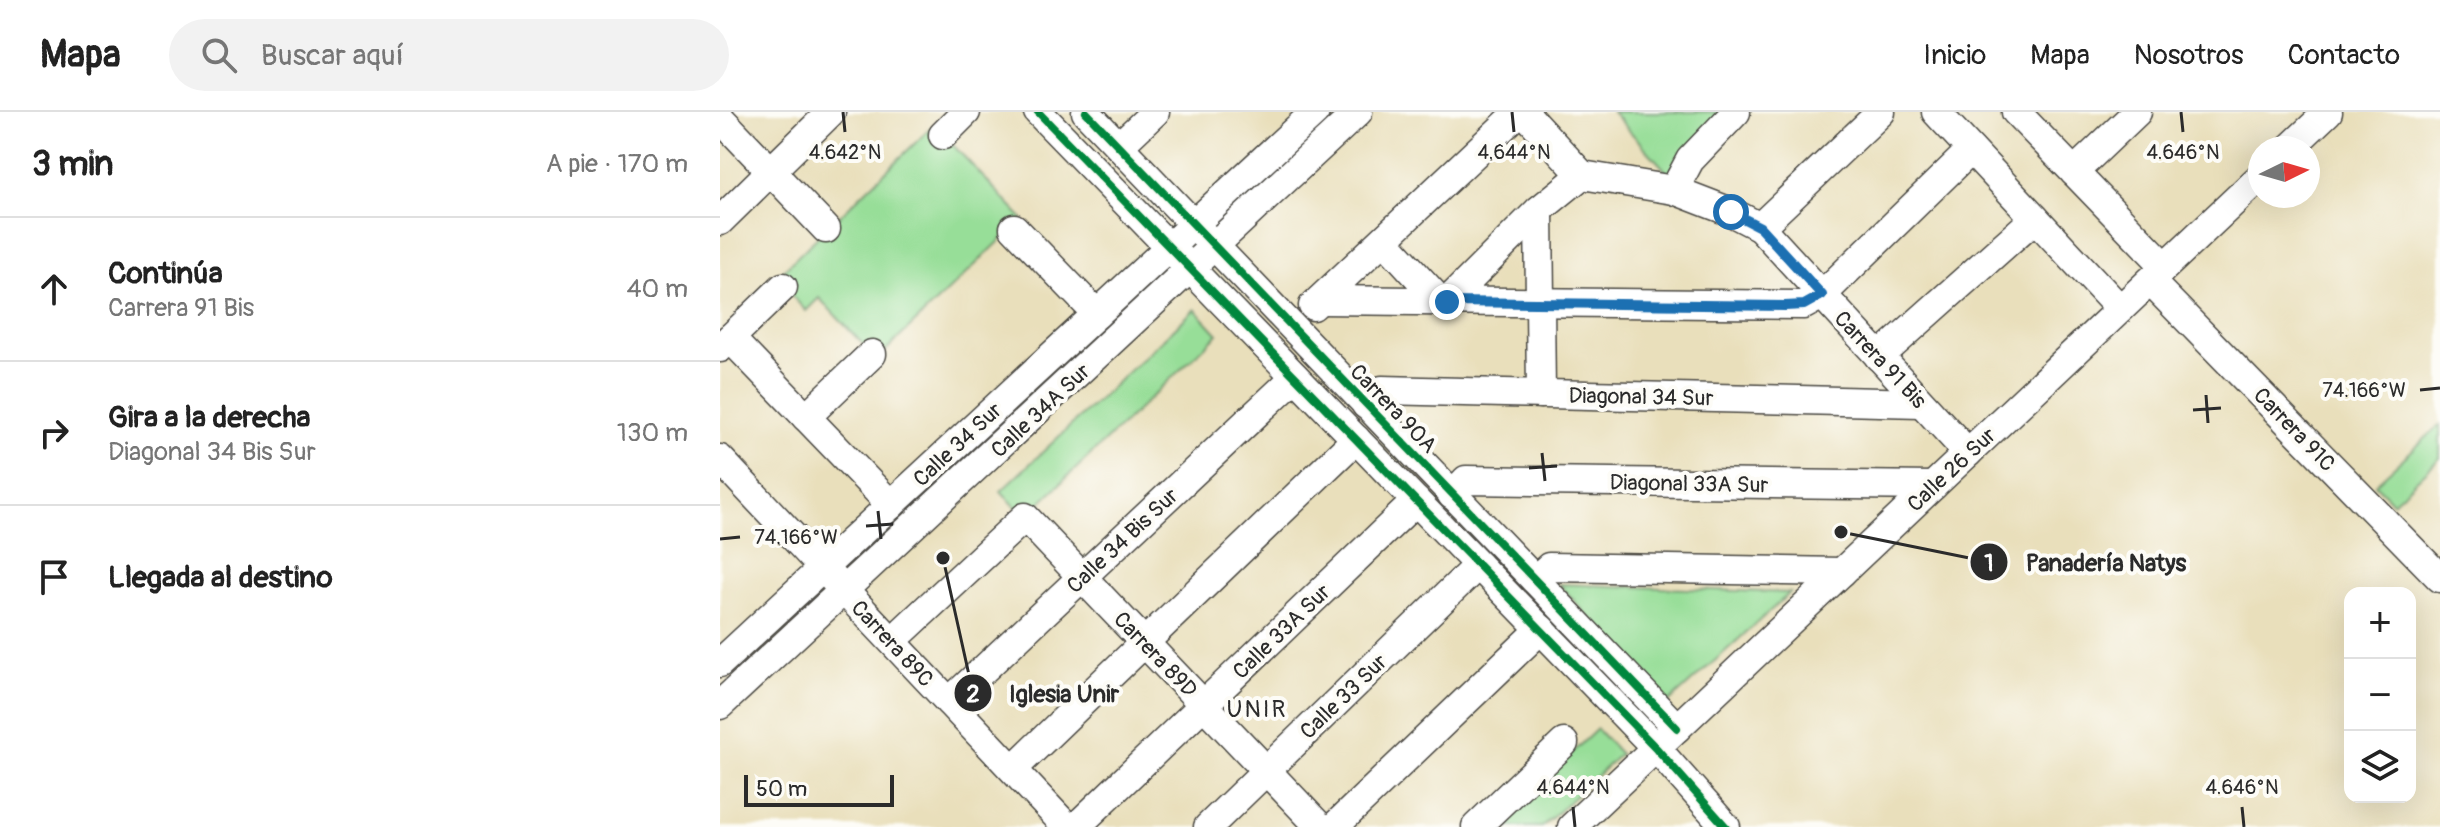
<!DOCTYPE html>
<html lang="es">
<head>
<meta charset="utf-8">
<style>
  body { margin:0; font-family:Pangolin,sans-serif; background:#f2f2f2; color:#222 }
  .controls { position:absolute; right:24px; bottom:24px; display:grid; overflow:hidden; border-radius:16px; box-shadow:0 8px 32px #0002 }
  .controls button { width:72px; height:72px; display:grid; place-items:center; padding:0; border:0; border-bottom:2px solid #e0e0e0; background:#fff; color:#222; font:40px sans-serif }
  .compass { position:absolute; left:1528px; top:24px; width:72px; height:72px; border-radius:50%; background:#fff; box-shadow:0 8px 32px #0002; rotate:85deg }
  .scale { position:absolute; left:24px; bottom:20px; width:150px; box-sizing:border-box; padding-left:8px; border:4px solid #2b2b2b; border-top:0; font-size:22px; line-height:28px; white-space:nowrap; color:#2b2b2b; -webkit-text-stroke:6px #fdfcf7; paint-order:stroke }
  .stop { position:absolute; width:24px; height:24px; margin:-18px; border:6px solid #1f6fb2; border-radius:50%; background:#fff }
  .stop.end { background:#1f6fb2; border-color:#fff; box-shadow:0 2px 8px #0008 }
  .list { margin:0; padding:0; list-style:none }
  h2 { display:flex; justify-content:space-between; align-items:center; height:104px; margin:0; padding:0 32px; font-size:34px }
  h2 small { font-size:26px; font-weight:400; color:#767676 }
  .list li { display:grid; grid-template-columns:52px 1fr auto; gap:24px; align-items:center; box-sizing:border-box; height:144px; padding:0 32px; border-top:2px solid #e0e0e0 }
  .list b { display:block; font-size:30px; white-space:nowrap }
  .list p { margin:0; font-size:26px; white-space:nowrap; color:#767676 }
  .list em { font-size:26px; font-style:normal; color:#767676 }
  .icon { flex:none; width:44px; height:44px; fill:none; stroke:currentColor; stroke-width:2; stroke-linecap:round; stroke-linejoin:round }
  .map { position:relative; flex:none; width:1720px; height:715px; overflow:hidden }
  header { display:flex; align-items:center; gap:48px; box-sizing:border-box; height:112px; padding:0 40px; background:#fff; border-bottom:2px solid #e0e0e0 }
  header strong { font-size:38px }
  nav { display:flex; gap:44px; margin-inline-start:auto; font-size:28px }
  .search { width:560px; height:72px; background:#f2f2f2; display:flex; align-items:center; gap:20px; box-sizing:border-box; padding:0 28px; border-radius:44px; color:#767676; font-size:30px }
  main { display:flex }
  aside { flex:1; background:#fff }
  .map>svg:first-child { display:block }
  .green { fill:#97de98; stroke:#618462; stroke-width:2 }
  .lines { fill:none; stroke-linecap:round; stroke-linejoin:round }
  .minor-casing { stroke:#484641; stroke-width:31 }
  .minor { stroke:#fff; stroke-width:28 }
  .cycleway-casing { stroke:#fdfcf7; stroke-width:13 }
  .cycleway { stroke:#00873e; stroke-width:8 }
  .route { stroke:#1f6fb2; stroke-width:10 }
  .ticks { fill:none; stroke:#2b2b2b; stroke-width:3 }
  .labels { text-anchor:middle; stroke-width:8; stroke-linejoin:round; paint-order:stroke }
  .street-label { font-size:22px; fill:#2b2b2b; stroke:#fdfcf7 }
  .neighbourhood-label { font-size:24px; letter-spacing:2px; fill:#2b2b2b; stroke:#fdfcf7 }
  .ticks-label { font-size:20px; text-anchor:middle; fill:#2b2b2b; stroke:#fdfcf7; stroke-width:8; stroke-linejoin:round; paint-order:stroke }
  .leader { fill:none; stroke:#2b2b2b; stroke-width:3 }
  .callout-dot { fill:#2b2b2b; stroke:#fdfcf7; stroke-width:3 }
  .mark-label { font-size:24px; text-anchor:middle; font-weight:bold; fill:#fff }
  .callout-label { font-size:24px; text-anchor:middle; font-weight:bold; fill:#2b2b2b; stroke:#fdfcf7; stroke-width:8; stroke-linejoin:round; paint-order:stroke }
</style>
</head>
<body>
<header>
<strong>Mapa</strong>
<div class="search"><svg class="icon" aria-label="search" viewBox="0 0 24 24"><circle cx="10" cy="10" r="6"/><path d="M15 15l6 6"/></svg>Buscar aquí</div>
<nav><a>Inicio</a><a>Mapa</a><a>Nosotros</a><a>Contacto</a></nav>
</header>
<main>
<aside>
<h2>3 min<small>A pie · 170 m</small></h2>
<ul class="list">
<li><svg class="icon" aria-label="ahead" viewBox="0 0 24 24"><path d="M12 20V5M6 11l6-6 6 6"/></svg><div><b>Continúa</b><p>Carrera 91 Bis</p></div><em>40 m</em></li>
<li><svg class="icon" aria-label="right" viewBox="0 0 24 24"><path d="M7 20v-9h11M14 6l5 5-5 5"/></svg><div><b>Gira a la derecha</b><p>Diagonal 34 Bis Sur</p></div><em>130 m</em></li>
<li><svg class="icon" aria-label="arrive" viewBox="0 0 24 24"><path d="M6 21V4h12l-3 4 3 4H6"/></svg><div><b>Llegada al destino</b></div></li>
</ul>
</aside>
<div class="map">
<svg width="1720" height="715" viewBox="0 0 1720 715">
  <rect width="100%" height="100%" fill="#fdfcf7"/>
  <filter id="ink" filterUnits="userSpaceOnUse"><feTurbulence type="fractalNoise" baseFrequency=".0125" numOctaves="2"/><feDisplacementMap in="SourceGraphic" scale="16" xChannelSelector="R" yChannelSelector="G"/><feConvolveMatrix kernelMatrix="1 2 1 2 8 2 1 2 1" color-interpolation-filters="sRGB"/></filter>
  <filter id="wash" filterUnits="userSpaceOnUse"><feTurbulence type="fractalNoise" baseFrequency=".006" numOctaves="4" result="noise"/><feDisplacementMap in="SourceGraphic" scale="32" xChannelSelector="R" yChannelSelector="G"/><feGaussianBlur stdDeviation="1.8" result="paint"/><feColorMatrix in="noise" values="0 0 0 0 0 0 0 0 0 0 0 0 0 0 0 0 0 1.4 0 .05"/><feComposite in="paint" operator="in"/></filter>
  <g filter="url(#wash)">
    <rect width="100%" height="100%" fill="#e9dfbb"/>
    <g class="green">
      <path d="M 892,0 L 1006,0 L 949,62 Z"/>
      <path d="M 214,13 L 303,107 L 157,247 L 99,186 L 86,199 L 55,166 Z"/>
      <path d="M 475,197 L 498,222 L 305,405 L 281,379 Z"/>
      <path d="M 1720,313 L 1720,346 L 1673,390 L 1655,372 Z"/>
      <path d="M 839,472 L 1070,481 L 947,592 Z"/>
      <path d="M 877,617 L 900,642 L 822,715 L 773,715 Z"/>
    </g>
  </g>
  <g filter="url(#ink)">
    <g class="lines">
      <defs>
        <g id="minor">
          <path d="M 318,0 L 936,636 L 1006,715"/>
          <path d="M 366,0 L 957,616"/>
          <path d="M 804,0 L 862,63"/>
          <path d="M 1216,0 L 1400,197"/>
          <path d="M 1296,0 L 1445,154"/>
          <path d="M 0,6 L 106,117"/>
          <path d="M 223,23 L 246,0"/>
          <path d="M 399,34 L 435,0"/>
          <path d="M 1570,36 L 1608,0"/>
          <path d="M 1354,60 L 1417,0"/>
          <path d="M 862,63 L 954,78 L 1011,100 L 1040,115 L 1248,341"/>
          <path d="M 954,78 L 970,48 L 1016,0"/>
          <path d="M 819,98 L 821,282"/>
          <path d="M 0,109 L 111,0"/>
          <path d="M 1040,115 L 1161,0"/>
          <path d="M 294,116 L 377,202"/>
          <path d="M 664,128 L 721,190"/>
          <path d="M 1430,169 L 1720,466"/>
          <path d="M 600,188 L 1084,193 L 1102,183 L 1251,38"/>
          <path d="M 727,190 L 819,98 L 862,63"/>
          <path d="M 593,194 L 799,0"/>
          <path d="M 10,226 L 171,393"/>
          <path d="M 0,236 L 63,175"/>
          <path d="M 1159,245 L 1315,106"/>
          <path d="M 646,293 L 662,278 L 1201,291"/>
          <path d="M 86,305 L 152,242"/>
          <path d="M 0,347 L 347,715"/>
          <path d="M 732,383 L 746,368 L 1213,374"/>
          <path d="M 815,468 L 829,455 L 1122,460"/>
          <path d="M 184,518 L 305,405 L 600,715"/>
          <path d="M 0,551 L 595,0"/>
          <path d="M 229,590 L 575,265"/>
          <path d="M 0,593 L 638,0"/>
          <path d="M 293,657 L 636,327"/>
          <path d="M 356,715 L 696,389"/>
          <path d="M 488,715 L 758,453"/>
          <path d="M 614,715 L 821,517"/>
          <path d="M 756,715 L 844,631"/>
          <path d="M 852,715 L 1540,65"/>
        </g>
      </defs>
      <use href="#minor" class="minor-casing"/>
      <use href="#minor" class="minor"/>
      <defs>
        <g id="cycleway">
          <path d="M 318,0 L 936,636 L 1006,715"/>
          <path d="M 366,0 L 957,616"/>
        </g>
      </defs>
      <use href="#cycleway" class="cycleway-casing"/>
      <use href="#cycleway" class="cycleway"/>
    </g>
  </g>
  <g class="lines" filter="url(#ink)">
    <path class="route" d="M 727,190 L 1065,194 L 1084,193 L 1102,183 L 1040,115 L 1011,100"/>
  </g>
  <path class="ticks" d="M 123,0 L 125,20M 792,0 L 794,20M 1461,0 L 1463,20M 1700,278 L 1720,276M 1486,283 L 1488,311M 1473,298 L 1501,296M 822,341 L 825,369M 809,356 L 837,354M 158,399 L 161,427M 146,414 L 173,412M 0,427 L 20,425M 853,695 L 855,715M 1522,695 L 1524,715"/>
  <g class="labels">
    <g class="street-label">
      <text transform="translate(1161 247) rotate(47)" y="8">Carrera 91 Bis</text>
      <text transform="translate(921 284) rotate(1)" y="8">Diagonal 34 Sur</text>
      <text transform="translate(674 296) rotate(46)" y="8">Carrera 90A</text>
      <text transform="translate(320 298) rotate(-43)" y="8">Calle 34A Sur</text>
      <text transform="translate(1575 317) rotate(46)" y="8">Carrera 91C</text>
      <text transform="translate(237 332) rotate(-43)" y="8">Calle 34 Sur</text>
      <text transform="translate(1231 357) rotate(-43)" y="8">Calle 26 Sur</text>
      <text transform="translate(969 371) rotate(1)" y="8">Diagonal 33A Sur</text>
      <text transform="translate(402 428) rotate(-43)" y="8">Calle 34 Bis Sur</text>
      <text transform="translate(561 519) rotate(-44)" y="8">Calle 33A Sur</text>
      <text transform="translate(173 531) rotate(47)" y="8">Carrera 89C</text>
      <text transform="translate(436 542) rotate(46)" y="8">Carrera 89D</text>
      <text transform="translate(623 584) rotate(-44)" y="8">Calle 33 Sur</text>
    </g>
    <g class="neighbourhood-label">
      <text x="537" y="605">UNIR</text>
    </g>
  </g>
  <g class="ticks-label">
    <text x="125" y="47">4.642°N</text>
    <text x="794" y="47">4.644°N</text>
    <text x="1463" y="47">4.646°N</text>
    <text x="1644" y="285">74.166°W</text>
    <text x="76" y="432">74.166°W</text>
    <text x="853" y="682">4.644°N</text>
    <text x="1522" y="682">4.646°N</text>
  </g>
  <path class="leader" d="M1121 420L1269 450M223 446L253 581"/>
  <g class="callout-dot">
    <circle cx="1121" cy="420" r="8"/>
    <circle cx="223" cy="446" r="8"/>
    <circle cx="1269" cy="450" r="20"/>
    <circle cx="253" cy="581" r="20"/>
  </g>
  <g class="mark-label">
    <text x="1269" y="459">1</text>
    <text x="253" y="590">2</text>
  </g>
  <g class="callout-label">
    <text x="1386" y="459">Panadería Natys</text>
    <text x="344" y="590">Iglesia Unir</text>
  </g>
</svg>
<div class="controls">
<button>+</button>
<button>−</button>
<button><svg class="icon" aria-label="layers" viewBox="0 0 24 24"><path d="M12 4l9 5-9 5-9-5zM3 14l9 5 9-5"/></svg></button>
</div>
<svg class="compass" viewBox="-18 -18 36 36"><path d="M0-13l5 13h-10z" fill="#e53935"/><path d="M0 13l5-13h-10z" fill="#767676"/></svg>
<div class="scale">50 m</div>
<div class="stop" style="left:1011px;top:100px"></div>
<div class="stop end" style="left:727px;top:190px"></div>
</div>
</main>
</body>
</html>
